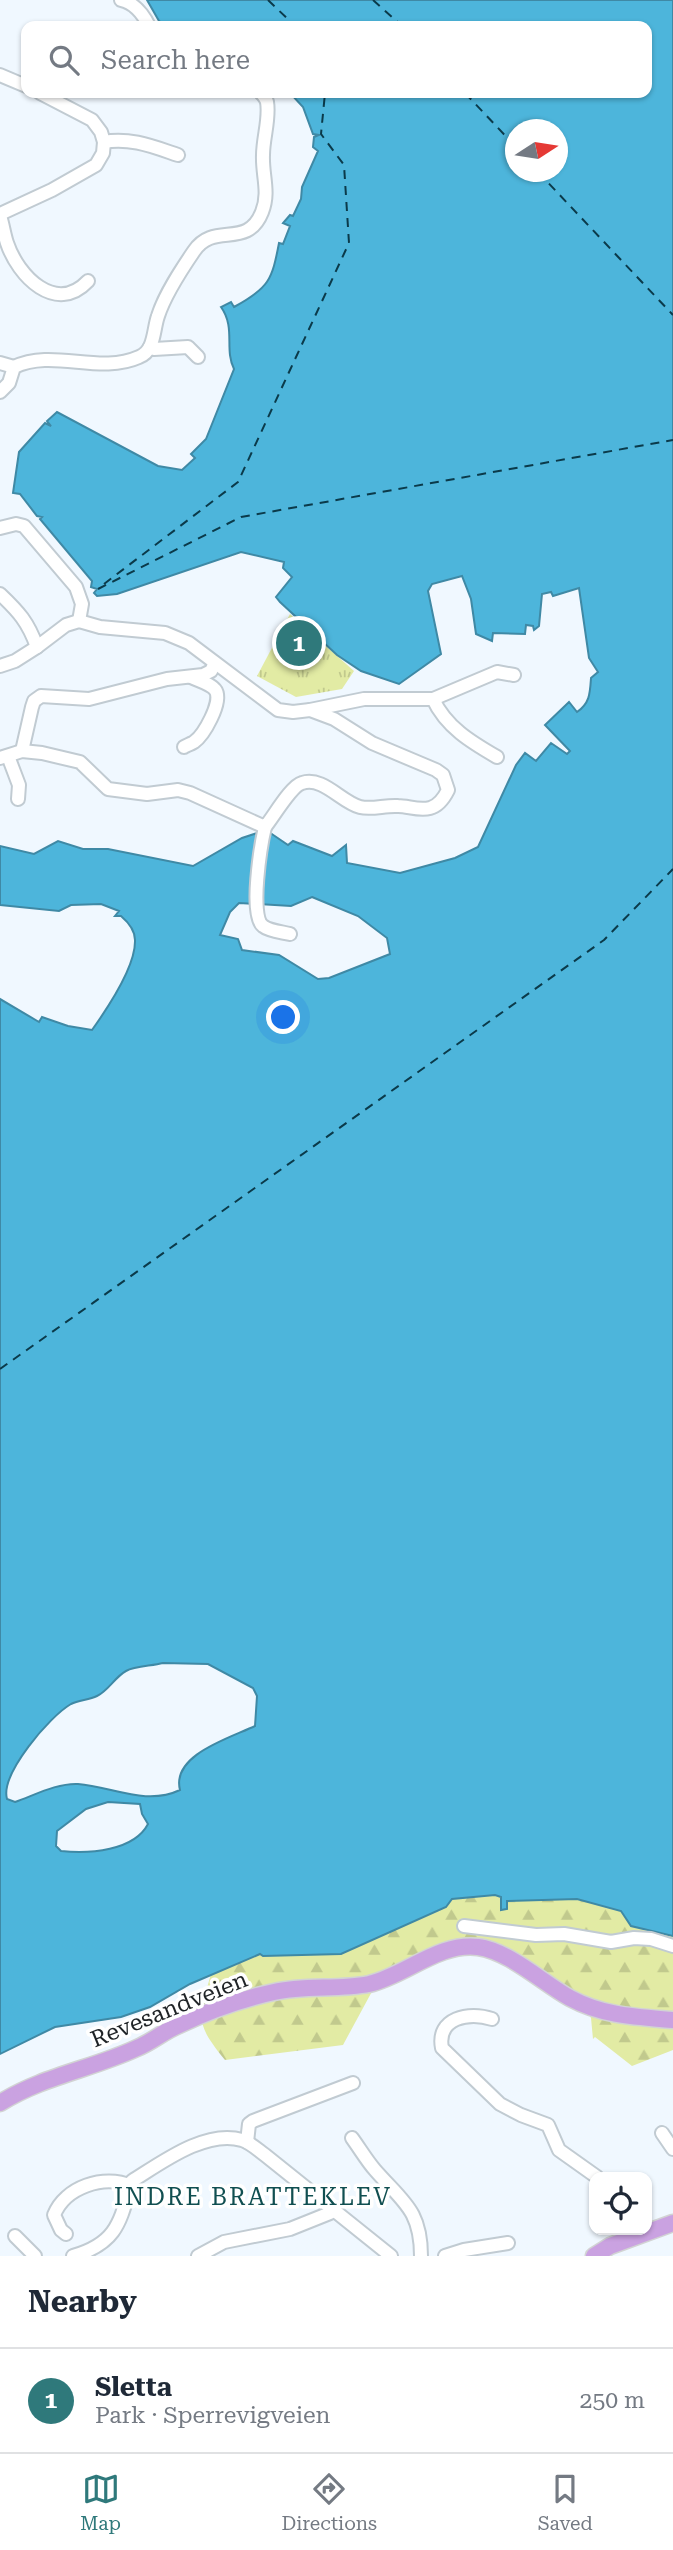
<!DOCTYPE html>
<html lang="en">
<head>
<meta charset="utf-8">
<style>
  body { margin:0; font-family:"Roboto Serif",serif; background:#f2f2f3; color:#1f2937 }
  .controls { position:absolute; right:21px; bottom:21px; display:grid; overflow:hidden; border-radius:14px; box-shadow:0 2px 5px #0004 }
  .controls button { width:63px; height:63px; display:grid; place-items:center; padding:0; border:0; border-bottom:2px solid #e0e1e3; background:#fff; color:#1f2937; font:35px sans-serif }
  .compass { position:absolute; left:505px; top:119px; width:63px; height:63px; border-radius:50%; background:#fff; box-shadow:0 2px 5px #0004; rotate:78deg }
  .you { position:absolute; left:284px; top:1018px; width:24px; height:24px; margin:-18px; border:5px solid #fff; border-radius:50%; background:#1a73e8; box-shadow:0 0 0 10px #1a73e833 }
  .badge { display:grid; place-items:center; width:46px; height:46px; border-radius:50%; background:#2f797b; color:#fff; font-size:23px; font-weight:700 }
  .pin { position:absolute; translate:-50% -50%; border:4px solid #fff; box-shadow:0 2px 7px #0006 }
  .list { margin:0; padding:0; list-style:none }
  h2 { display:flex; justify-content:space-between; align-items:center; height:91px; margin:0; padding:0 28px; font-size:30px }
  h2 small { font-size:23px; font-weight:400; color:#747a83 }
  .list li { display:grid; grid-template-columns:46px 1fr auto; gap:21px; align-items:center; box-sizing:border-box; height:105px; padding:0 28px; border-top:2px solid #e0e1e3 }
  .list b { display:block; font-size:26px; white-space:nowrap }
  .list p { margin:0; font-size:23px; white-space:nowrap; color:#747a83 }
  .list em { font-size:23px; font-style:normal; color:#747a83 }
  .icon { flex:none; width:38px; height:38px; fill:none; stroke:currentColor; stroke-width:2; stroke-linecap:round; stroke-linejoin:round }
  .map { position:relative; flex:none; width:673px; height:2256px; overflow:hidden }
  .search { position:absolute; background:#fff; box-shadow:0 2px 5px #0004; left:21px; right:21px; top:21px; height:77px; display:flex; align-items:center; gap:18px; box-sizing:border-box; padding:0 24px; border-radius:14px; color:#747a83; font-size:26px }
  .sheet { height:196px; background:#fff }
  nav { display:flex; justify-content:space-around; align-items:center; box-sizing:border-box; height:98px; border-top:2px solid #e0e1e3; background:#fff; font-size:19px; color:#747a83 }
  nav a { display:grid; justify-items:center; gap:4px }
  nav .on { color:#2f797b }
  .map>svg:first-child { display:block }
  .grass { fill:url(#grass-tufts) }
  .forest { fill:url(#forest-firs) }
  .water { fill:#4db5db; stroke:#3f89a5; stroke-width:2; fill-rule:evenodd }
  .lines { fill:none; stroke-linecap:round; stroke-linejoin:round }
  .ferry { stroke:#0b3a4a; stroke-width:2; stroke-dasharray:9 7; stroke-linecap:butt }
  .minor-casing { stroke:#c1cbd2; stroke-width:16 }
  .major-casing { stroke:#d2d3d4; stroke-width:19 }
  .minor { stroke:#fff; stroke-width:12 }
  .major { stroke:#caa2e1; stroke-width:16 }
  .labels { text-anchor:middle; stroke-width:7; stroke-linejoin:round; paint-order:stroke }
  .street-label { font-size:23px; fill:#1f2326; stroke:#fff }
  .neighbourhood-label { font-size:24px; letter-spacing:2px; fill:#114f51; stroke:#fff }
</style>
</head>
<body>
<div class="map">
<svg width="673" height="2256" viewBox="0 0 673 2256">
  <defs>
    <pattern id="grass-tufts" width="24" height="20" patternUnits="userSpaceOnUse" patternTransform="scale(1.75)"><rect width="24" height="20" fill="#e2eba4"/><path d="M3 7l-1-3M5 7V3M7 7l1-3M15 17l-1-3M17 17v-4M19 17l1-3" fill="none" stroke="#c1c98d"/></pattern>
    <pattern id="forest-firs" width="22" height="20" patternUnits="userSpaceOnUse" patternTransform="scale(1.75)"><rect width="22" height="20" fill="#e2eba4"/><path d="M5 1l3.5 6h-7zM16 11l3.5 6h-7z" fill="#c1c98d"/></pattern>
  </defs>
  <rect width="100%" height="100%" fill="#f0f8ff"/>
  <path class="grass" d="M 290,614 L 354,671 L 342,689 L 296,697 L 257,676 Z"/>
  <path class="forest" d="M 495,1895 L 501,1897 L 502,1910 L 506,1901 L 577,1899 L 621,1911 L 631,1926 L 673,1936 L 673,2050 L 632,2066 L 595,2037 L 593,2039 L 591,2018 L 572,1989 L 490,1946 L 382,1973 L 343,2045 L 225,2060 C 195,2023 198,2019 211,1974 L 260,1954 L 452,1899 Z"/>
  <path class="water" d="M 147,0 L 673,0 L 673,1936 L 631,1926 L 621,1911 L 577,1899 L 507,1901 L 507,1909 L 501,1910 L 501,1897 L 495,1895 L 452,1899 L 446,1907 L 341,1954 L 263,1956 L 260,1954 L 190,1984 L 150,2007 L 121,2017 L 55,2027 L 0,2054 L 0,999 L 39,1022 L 42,1017 L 68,1026 L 92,1030 C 107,1009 136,967 135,940 C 135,930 128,922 121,916 L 115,916 L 119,911 L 101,904 L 71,905 L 59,911 L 0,905 L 0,846 L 34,854 L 58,841 L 83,849 L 108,849 L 193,866 L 242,838 L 266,830 L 288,845 L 293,841 L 332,856 L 346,845 L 347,863 L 400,873 L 455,858 L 478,847 L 516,765 L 525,753 L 536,761 L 551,743 L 567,754 L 570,751 L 545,725 L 569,702 L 577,712 C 590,703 590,693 591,678 L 598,672 L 589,658 L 579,588 L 553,596 L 551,592 L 542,594 L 539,626 L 534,630 L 533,626 L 526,625 L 525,634 L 493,633 L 492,641 L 476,634 L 471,599 L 462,576 L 432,584 L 428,591 L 441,654 L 399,684 L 361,671 L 337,655 L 280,602 L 276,597 L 292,577 L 283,568 L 284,562 L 241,552 L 117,594 L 97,596 L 94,593 L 97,589 L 91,587 L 92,581 L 40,519 L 42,517 L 37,516 L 20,494 L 13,493 L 19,452 L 45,423 L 51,426 L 47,421 L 57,412 L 158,466 L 182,470 L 195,458 L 191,454 L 206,439 L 234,369 C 224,349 236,328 221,307 L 231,302 L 234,307 C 269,288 272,280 279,243 L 283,244 L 290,226 L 283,223 L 290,215 L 293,216 L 301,199 L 302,187 L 318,151 L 313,147 L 314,137 L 319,135 L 313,134 L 303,107 L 290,93 L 647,93 L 647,26 L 168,26 L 159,21 ZM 516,130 L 558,130 L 558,172 L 516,172 ZM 312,897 L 358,916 L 387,938 L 390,954 L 329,978 L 318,979 L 279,955 L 242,950 L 238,939 L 220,935 L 230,912 L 239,903 L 291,906 ZM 163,1663 L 208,1664 L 253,1688 L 257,1696 L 255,1726 C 230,1738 171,1755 180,1790 C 146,1806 113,1787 78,1784 C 57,1783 35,1795 15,1802 L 7,1799 C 0,1774 50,1716 71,1704 C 79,1700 89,1700 97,1696 C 108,1691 115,1677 126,1671 C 135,1666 152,1666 163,1663 ZM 108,1802 L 140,1804 L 142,1814 L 148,1824 C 134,1851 89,1854 61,1851 L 56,1846 L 57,1831 L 86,1809 Z"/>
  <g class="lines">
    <g class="ferry">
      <path d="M 268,0 L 295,26"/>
      <path d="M 373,0 L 402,26"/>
      <path d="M 465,93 L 516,147"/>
      <path d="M 538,172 L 673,315"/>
      <path d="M 104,584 L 238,482 L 349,243 L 344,165 L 321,134 L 325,93"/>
      <path d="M 98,589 L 241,517 L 673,440"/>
      <path d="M 0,1369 L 604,940 L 673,869"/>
    </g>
    <defs>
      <g id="minor">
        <path d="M 121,0 C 135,3 143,14 149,26"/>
        <path d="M 0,75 L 26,86"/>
        <path d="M 104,142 C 130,137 154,147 178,155"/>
        <path d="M 0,214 L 52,190 L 96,165 L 103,153 L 104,142 L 101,132 L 92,120 L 40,93"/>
        <path d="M 0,216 C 3,225 4,234 7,243 C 18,276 56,315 88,281"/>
        <path d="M 150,347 L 154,349 L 188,347 L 198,357"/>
        <path d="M 0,363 L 14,367"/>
        <path d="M 0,392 L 9,383 L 14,367 C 53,348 99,375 139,357 C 155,351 153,330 158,316 C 165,294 181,270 194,251 C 214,221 247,250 262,212 C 270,192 262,175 263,155 C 263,138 270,118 267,102 C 266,98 263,95 261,93"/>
        <path d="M 0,528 L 16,524 L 24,526 L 76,587 L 82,604 L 79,621"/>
        <path d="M 0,594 C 19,612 28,622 37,647"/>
        <path d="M 0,666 L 15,661 L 37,647 L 66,625 L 79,621 L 100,627 L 165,633 L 189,643 L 278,710 L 293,712 L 310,710 L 334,719 L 372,743 L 436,770 L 443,775 L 448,790 C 444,798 438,806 430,808 C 419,811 408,806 398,806 C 385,805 372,810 360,807 C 341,802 323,776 302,783 C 291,786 274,816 265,827 L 190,793 L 178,790 L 147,794 L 108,789 L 80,762 L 42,753 L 22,751 L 0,758"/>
        <path d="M 433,699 C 446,727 471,742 497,757"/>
        <path d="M 310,710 L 364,699 L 433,699 L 497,672 L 514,675"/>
        <path d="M 184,747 C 185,746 193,743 194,742 C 204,735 222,703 216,691 C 212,684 199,681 191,677"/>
        <path d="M 22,751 L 32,707 L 34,701 L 41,696 L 89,699 L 167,679 L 203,675 L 211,671 L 215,663"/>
        <path d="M 8,756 L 19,785 L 18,799"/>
        <path d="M 265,827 C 261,844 249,916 263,926 C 269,931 282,932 290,934"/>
        <path d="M 464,1926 L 536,1935 L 564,1934 L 611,1942 L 634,1938 L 651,1939 L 673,1946"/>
        <path d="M 492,2019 C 469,2011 436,2018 442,2048 L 500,2104 L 521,2115 L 548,2125 L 559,2150 L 597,2177"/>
        <path d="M 662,2133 L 673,2149"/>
        <path d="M 352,2138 C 360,2149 367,2161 375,2170 C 403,2202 421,2210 421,2256"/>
        <path d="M 247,2142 L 249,2124 L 253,2121 L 353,2083"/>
        <path d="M 66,2234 L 61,2230 L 54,2215 C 65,2187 104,2174 131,2186"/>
        <path d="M 15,2236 L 35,2256"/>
        <path d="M 73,2256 C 118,2243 120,2221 132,2181 C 161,2163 206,2129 242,2140 C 251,2143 258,2150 265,2155 L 391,2256"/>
        <path d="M 198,2256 L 224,2242 L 290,2229 L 330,2213 L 333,2209"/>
        <path d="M 445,2256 L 464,2250 L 508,2243"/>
      </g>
      <g id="major">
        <path d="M 0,2103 C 43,2076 92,2069 137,2048 C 152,2042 164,2031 179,2025 C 208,2011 242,1999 274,1992 C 305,1985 338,1990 369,1984 C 405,1976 439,1942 478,1947 C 509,1951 543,1983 570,1998 C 603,2016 637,2017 673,2020"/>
        <path d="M 594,2256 L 610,2246 L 673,2223"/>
      </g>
    </defs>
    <use href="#minor" class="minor-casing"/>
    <use href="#major" class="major-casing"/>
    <use href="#minor" class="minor"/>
    <use href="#major" class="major"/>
  </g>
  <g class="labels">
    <g class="street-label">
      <text transform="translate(169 2009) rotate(-22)" y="8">Revesandveien</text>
    </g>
    <g class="neighbourhood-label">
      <text x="253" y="2205">INDRE BRATTEKLEV</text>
    </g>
  </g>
</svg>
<div class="controls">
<button><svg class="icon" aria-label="locate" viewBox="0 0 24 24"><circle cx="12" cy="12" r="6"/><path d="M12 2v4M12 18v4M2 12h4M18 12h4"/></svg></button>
</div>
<svg class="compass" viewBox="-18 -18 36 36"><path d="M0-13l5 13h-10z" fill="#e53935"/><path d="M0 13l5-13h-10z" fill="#747a83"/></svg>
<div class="you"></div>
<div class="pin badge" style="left:299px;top:643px">1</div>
<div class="search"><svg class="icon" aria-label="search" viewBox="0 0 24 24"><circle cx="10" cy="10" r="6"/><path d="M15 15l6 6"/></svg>Search here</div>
</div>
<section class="sheet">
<h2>Nearby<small></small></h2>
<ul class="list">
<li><span class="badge">1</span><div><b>Sletta</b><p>Park · Sperrevigveien</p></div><em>250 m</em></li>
</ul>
</section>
<nav>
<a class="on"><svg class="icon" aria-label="map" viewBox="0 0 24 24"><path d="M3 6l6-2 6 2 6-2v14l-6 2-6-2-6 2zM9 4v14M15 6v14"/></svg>Map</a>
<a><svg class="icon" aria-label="directions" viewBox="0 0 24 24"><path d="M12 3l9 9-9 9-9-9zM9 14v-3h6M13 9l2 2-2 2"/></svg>Directions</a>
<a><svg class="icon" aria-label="saved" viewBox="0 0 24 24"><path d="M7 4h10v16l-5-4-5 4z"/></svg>Saved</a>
</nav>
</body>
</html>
